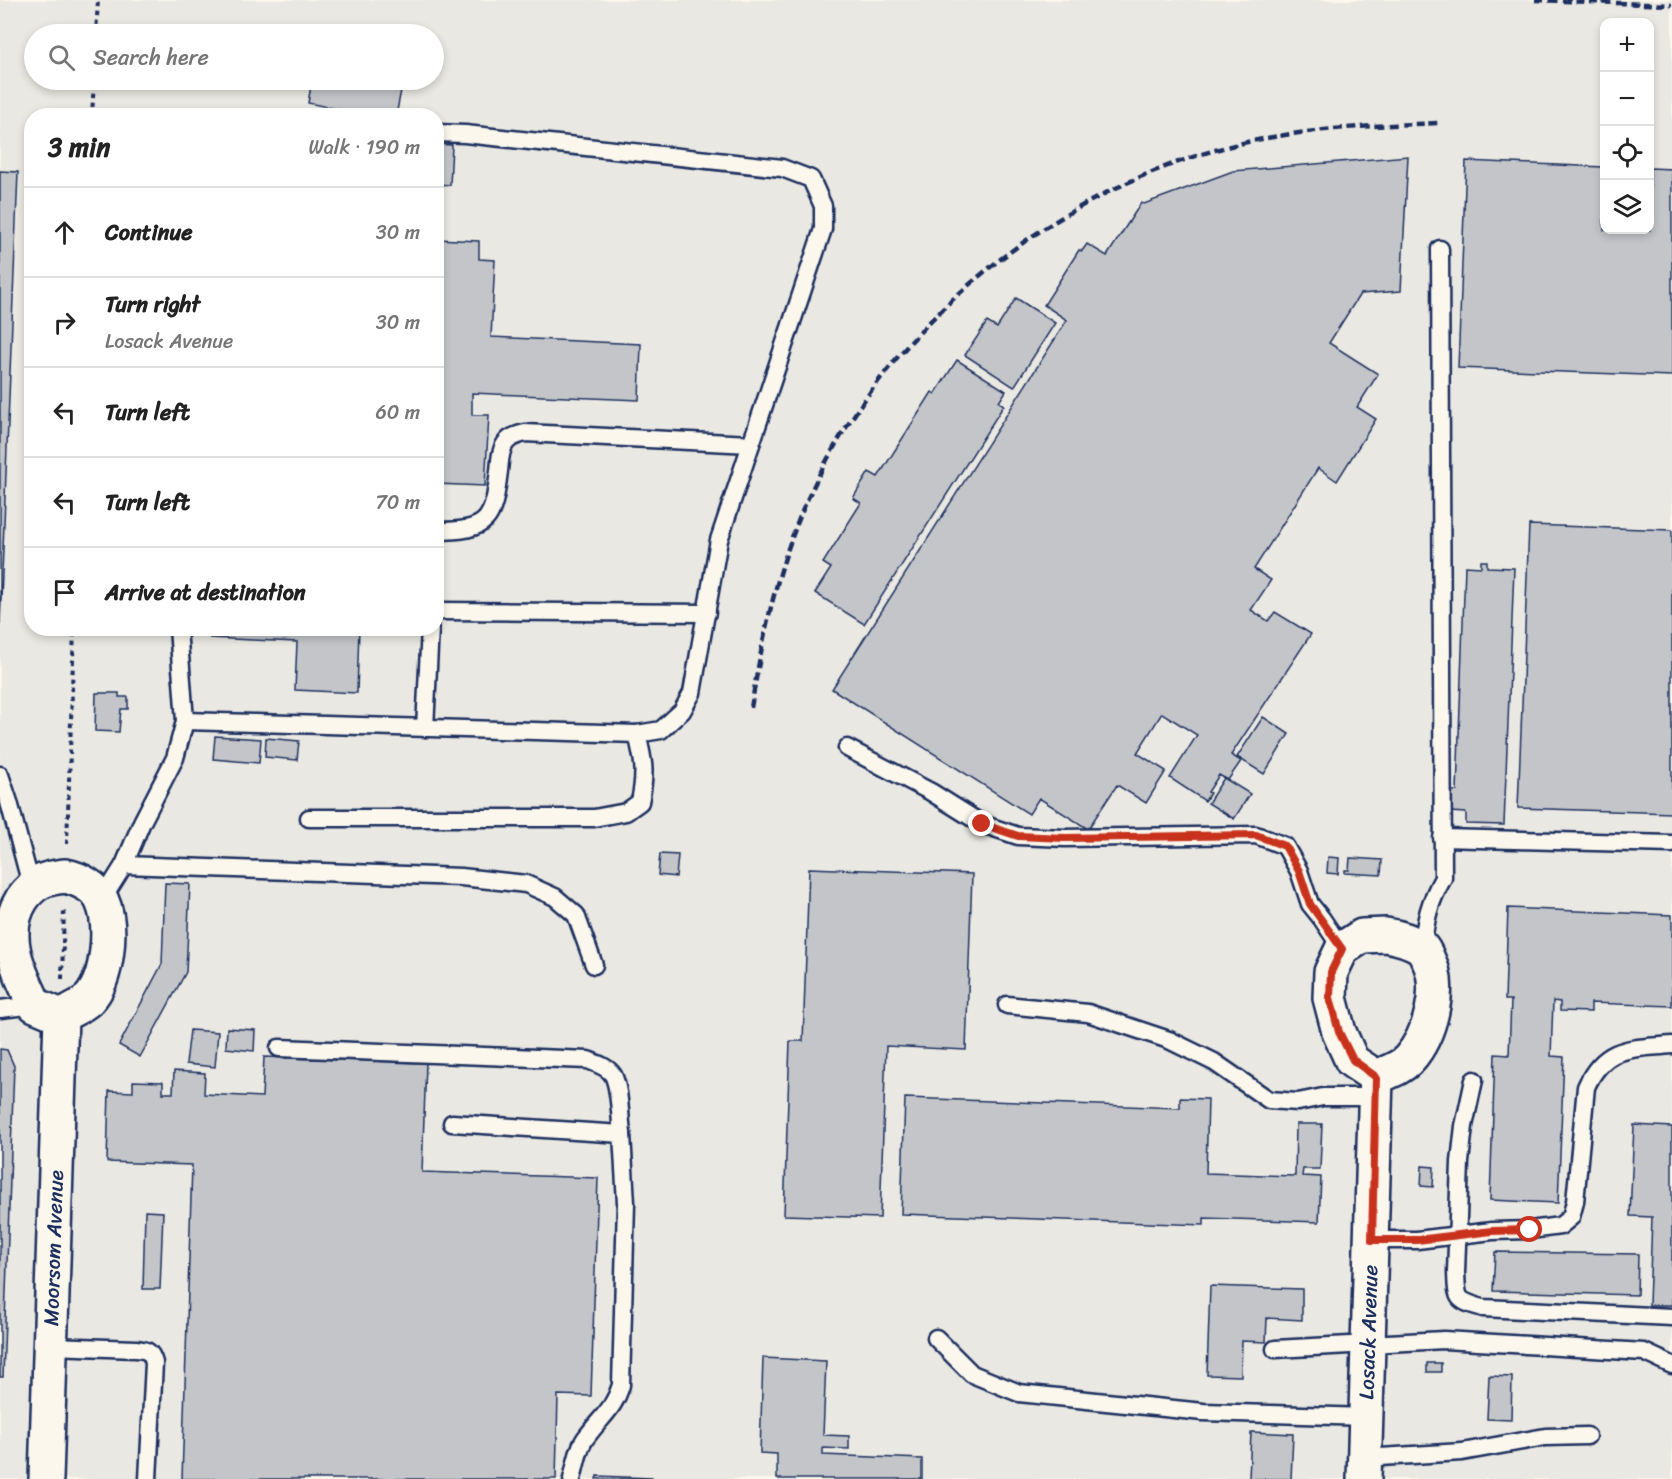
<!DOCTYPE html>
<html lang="en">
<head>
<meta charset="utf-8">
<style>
  body { margin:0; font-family:Sriracha,sans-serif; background:#f6f6f6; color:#222 }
  .controls { position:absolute; right:18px; top:18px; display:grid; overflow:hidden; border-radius:12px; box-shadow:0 3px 9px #0003 }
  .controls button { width:54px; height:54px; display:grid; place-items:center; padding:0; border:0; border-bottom:2px solid #e0e0e0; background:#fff; color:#222; font:30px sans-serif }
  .stop { position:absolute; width:18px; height:18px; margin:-14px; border:4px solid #c8321e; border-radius:50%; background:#fff }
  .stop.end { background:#c8321e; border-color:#fff; box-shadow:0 2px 6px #0008 }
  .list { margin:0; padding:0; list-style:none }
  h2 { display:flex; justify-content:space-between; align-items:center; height:78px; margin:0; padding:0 24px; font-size:26px }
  h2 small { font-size:20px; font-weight:400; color:#767676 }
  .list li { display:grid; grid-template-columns:39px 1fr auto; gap:18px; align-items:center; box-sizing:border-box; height:90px; padding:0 24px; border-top:2px solid #e0e0e0 }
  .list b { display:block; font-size:22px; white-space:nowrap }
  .list p { margin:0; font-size:20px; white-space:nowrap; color:#767676 }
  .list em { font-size:20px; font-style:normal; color:#767676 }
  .icon { flex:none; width:33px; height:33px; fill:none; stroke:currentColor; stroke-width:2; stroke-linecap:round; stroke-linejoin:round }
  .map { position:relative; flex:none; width:1672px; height:1479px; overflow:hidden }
  .search { position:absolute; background:#fff; box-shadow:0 3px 9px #0003; left:24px; top:24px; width:420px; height:66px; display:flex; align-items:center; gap:15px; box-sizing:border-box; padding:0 21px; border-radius:33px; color:#767676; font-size:22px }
  .panel { position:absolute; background:#fff; box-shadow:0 3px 9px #0003; left:24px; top:108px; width:420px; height:528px; border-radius:24px }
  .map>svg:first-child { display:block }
  .built { fill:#eae8e2; fill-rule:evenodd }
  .building { fill:#c3c5c9; stroke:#1b2f5e; stroke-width:1.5 }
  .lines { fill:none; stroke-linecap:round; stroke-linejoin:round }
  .service-casing { stroke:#1b2f5e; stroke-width:21 }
  .minor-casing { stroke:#1b2f5e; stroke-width:38 }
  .path { stroke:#1b2f5e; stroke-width:4; stroke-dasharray:4.5 4.5; stroke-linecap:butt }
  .service { stroke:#fbf7ec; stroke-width:16 }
  .minor { stroke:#fbf7ec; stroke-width:33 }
  .rail { stroke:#1b2f5e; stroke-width:4.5; stroke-dasharray:9 4.5; stroke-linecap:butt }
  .route { stroke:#c8321e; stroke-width:8 }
  .labels { text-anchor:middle; stroke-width:5; stroke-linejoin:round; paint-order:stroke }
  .street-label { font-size:21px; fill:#1b2f5e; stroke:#fbf7ec }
</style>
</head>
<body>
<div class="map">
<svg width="1672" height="1479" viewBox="0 0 1672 1479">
  <rect width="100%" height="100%" fill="#fbf7ec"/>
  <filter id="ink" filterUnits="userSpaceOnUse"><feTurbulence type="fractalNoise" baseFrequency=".0167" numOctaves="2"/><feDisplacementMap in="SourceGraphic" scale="12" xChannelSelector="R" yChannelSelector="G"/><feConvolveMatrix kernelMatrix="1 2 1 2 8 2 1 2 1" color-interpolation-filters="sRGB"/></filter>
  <g filter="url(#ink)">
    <path class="built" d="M 0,0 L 1672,0 L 1672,1479 L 0,1479 ZM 1604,22 L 1650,22 L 1650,230 L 1604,230 ZM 34,34 L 434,34 L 434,80 L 34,80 ZM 32,116 L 436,116 L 436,628 L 32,628 Z"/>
    <g class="building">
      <path d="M 312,80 L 403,80 L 396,116 L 371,116 L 308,103 Z"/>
      <path d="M 436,144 L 452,145 L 450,185 L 436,184 Z"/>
      <path d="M 1408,156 L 1401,291 L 1360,294 L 1329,343 L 1378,374 L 1357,407 L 1376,419 L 1337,481 L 1318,468 L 1254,569 L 1271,580 L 1251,610 L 1268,621 L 1275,612 L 1311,634 L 1231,755 L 1241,761 L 1228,780 L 1219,775 L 1208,792 L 1210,793 L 1205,801 L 1170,778 L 1197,735 L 1162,713 L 1137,753 L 1166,771 L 1146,803 L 1117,785 L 1088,829 L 1039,798 L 1029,814 L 832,689 L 1067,320 L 1044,305 L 1079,250 L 1082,251 L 1087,244 L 1107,256 L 1141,203 L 1144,204 L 1233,171 Z"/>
      <path d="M 1466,161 L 1604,167 L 1604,230 L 1650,230 L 1650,168 L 1672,169 L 1672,376 L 1458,368 Z"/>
      <path d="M 0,171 L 18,172 L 0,624 Z"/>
      <path d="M 436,239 L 479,241 L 479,259 L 495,260 L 491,337 L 641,344 L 639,400 L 472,393 L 472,415 L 489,415 L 485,486 L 436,484 Z"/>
      <path d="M 1016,298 L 1055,323 L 1014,387 L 965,355 L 987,322 L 997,328 Z"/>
      <path d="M 957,360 L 1006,391 L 999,402 L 1004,405 L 864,624 L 815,593 L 831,568 L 823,563 L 861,503 L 853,498 L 869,472 L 878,477 L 932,392 L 935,394 Z"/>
      <path d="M 1529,525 L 1672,530 L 1672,813 L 1518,808 Z"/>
      <path d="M 1481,561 L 1487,561 L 1487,567 L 1514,568 L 1504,825 L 1466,824 L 1466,813 L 1450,812 L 1451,791 L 1457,791 L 1465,566 L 1481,567 Z"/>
      <path d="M 211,628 L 359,628 L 357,693 L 295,690 L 297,642 L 210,638 Z"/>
      <path d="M 96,693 L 119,693 L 119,697 L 128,697 L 128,709 L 121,709 L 119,732 L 95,731 Z"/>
      <path d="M 1263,717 L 1289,734 L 1264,774 L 1237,757 Z"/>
      <path d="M 215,736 L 261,739 L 259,763 L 213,759 Z"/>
      <path d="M 266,738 L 299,741 L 297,760 L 265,757 Z"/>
      <path d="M 1224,778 L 1250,794 L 1234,819 L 1208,803 Z"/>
      <path d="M 660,854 L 678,855 L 676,877 L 658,875 Z"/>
      <path d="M 1328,857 L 1339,858 L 1338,874 L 1327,873 Z"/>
      <path d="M 1350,858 L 1382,860 L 1381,875 L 1345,873 L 1345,870 L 1349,870 Z"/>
      <path d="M 809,868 L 972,874 L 966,1050 L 886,1046 L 880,1218 L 784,1215 L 790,1041 L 803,1041 Z"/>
      <path d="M 165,883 L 190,884 L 186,972 L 140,1057 L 119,1045 L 162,964 Z"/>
      <path d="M 1508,908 L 1672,915 L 1672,1006 L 1591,1003 L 1591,1012 L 1560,1011 L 1560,1002 L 1553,1001 L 1551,1056 L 1564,1057 L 1558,1203 L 1490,1200 L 1495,1054 L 1509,1055 L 1511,1000 L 1505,1000 Z"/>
      <path d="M 227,1028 L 255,1030 L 254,1051 L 226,1048 Z"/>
      <path d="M 190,1030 L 218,1032 L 215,1067 L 186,1064 Z"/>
      <path d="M 0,1049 L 7,1050 L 14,1066 L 3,1377 L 0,1377 Z"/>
      <path d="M 264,1057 L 426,1063 L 422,1172 L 598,1178 L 591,1396 L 558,1395 L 556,1479 L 182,1479 L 192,1165 L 107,1162 L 109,1091 L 133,1092 L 133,1081 L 163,1082 L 163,1093 L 173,1093 L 174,1071 L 205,1073 L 204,1094 L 262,1097 Z"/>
      <path d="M 905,1098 L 1180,1108 L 1180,1098 L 1208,1099 L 1206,1173 L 1295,1176 L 1296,1124 L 1322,1124 L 1320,1169 L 1303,1169 L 1302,1176 L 1321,1177 L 1319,1222 L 1204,1218 L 1204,1225 L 901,1214 Z"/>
      <path d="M 1634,1125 L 1672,1127 L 1672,1305 L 1649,1305 L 1652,1217 L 1630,1216 Z"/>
      <path d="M 1422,1166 L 1434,1167 L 1433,1187 L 1421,1186 Z"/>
      <path d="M 145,1211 L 163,1212 L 160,1289 L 143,1289 Z"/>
      <path d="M 1495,1252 L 1638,1254 L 1637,1295 L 1493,1291 Z"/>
      <path d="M 1210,1286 L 1302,1289 L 1302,1320 L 1267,1318 L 1266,1342 L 1242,1341 L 1241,1376 L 1207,1375 Z"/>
      <path d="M 763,1358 L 826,1361 L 823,1435 L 849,1436 L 849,1449 L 823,1448 L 823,1455 L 922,1459 L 922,1479 L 777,1479 L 777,1454 L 760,1453 Z"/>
      <rect x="1427" y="1363" width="14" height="9"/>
      <path d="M 1489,1376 L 1512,1377 L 1511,1420 L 1487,1419 Z"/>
      <path d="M 1251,1432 L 1293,1434 L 1291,1479 L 1249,1479 Z"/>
      <path d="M 597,1476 L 652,1478 L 652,1479 L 596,1479 Z"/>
    </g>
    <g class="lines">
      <defs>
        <g id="service">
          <path d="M 436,531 C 490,531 493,520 499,471 C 500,462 500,451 505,444 C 509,437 518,435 525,433 L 751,444"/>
          <path d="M 436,611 L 707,613"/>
          <path d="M 185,721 L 637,734 L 661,730 L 682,711 L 692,693 L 719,540 L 823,229 L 823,206 L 811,179 L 782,168 L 465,134 L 436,133"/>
          <path d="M 425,728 L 430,628"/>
          <path d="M 847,748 L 931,792 L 982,824 L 1018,836 L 1065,838 L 1256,835 L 1285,846 L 1299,871 L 1310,904 L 1322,919 L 1342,949"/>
          <path d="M 0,775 L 9,802 L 31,885"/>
          <path d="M 309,818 L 594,818 L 626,812 L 640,802 C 646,772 644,762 637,734"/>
          <path d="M 1442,838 L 1672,844"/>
          <path d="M 124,865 L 461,877 L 526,884 L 555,897 L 576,915 L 594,965"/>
          <path d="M 102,900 L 124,865 L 142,822 L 175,758 L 185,721 L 178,628"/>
          <path d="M 1423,948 C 1425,920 1429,903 1443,878 L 1440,249"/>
          <path d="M 1007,1005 L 1088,1013 L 1169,1040 L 1214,1062 L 1269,1100 L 1298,1102 L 1323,1097 L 1376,1097"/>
          <path d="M 0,1009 L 35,1005"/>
          <path d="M 279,1048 L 588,1060 C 596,1063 608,1067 613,1075 C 620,1088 620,1118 622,1134"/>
          <path d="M 1474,1080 L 1464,1126 L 1460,1162 L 1456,1272 C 1457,1300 1456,1300 1483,1308 L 1672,1317"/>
          <path d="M 452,1123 L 622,1134 L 626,1203 L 621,1385 C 614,1409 602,1416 588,1435 C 578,1446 576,1465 572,1479"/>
          <path d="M 1372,1240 L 1417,1240 L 1492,1231 L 1530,1230 L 1560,1226 L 1571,1217 L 1575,1202 L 1586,1087 C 1605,1045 1631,1049 1672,1045"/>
          <path d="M 936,1338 L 972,1374 L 1019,1393 L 1203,1412 L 1366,1417"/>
          <path d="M 51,1346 L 136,1349 C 147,1350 151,1351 154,1363 L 148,1479"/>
          <path d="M 1275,1349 L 1444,1340 L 1644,1352 L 1672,1365"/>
          <path d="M 1364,1458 L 1462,1452 L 1545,1437 L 1587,1436"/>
        </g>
        <g id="minor">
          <path d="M 65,876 C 80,879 96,887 102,901 C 113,926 108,979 89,999 C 82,1006 69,1011 61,1016 L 35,1005 C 18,970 0,934 22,899 C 34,882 45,878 65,876 Z"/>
          <path d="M 1386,935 C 1398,937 1410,940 1421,947 C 1424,950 1426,954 1428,959 C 1443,988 1430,1035 1409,1059 C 1401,1068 1388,1072 1376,1077 L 1352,1061 L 1339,1032 L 1330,998 L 1331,972 L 1342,949 L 1362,936 Z"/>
          <path id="s1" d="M 46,1479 L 61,1016"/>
          <path id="s2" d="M 1364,1479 L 1376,1077"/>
        </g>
      </defs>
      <use href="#service" class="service-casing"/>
      <use href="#minor" class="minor-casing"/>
      <g class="path">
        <path d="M 96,34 L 98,0"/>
        <path d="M 92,116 L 94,80"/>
        <path d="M 67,844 L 74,628"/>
        <path d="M 62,979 L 64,909"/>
      </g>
      <use href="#service" class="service"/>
      <use href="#minor" class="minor"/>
      <g class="rail">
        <path d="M 1535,0 L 1672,5"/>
        <path d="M 751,708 C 762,641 775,577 801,514 C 874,340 1032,204 1212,151 C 1287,129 1363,126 1440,123"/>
      </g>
    </g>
  </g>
  <g class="lines" filter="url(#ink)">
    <path class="route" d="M 982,824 L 1018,836 L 1065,838 L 1256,835 L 1285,846 L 1299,871 L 1310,904 L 1342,949 L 1331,972 L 1330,998 L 1339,1032 L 1353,1060 L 1376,1077 L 1372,1240 L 1417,1240 L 1492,1231 L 1530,1230"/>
  </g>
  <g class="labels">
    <g class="street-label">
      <text dy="7" stroke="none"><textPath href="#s1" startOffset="231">Moorsom Avenue</textPath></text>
      <text dy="7" stroke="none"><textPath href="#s2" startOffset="147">Losack Avenue</textPath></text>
    </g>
  </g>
</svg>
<div class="controls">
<button>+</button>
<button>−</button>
<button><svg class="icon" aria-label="locate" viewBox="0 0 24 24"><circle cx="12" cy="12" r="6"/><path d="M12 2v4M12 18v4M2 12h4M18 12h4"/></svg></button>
<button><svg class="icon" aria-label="layers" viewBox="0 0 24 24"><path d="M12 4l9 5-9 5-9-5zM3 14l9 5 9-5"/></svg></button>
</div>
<div class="stop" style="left:1530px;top:1230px"></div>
<div class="stop end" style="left:982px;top:824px"></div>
<div class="search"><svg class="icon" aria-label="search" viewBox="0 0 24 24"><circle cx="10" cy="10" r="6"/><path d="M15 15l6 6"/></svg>Search here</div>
<section class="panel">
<h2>3 min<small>Walk · 190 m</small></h2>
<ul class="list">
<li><svg class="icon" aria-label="ahead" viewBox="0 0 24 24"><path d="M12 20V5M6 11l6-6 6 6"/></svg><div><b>Continue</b></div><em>30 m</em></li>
<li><svg class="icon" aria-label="right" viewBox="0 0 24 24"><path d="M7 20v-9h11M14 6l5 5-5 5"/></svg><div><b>Turn right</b><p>Losack Avenue</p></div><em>30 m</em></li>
<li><svg class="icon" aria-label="left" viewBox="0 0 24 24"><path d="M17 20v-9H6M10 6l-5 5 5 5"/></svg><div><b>Turn left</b></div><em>60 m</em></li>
<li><svg class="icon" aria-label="left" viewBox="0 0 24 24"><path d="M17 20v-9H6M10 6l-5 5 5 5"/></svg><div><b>Turn left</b></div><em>70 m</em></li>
<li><svg class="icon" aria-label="arrive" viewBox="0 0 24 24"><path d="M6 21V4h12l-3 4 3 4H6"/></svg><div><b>Arrive at destination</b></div></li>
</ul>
</section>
</div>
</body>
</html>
